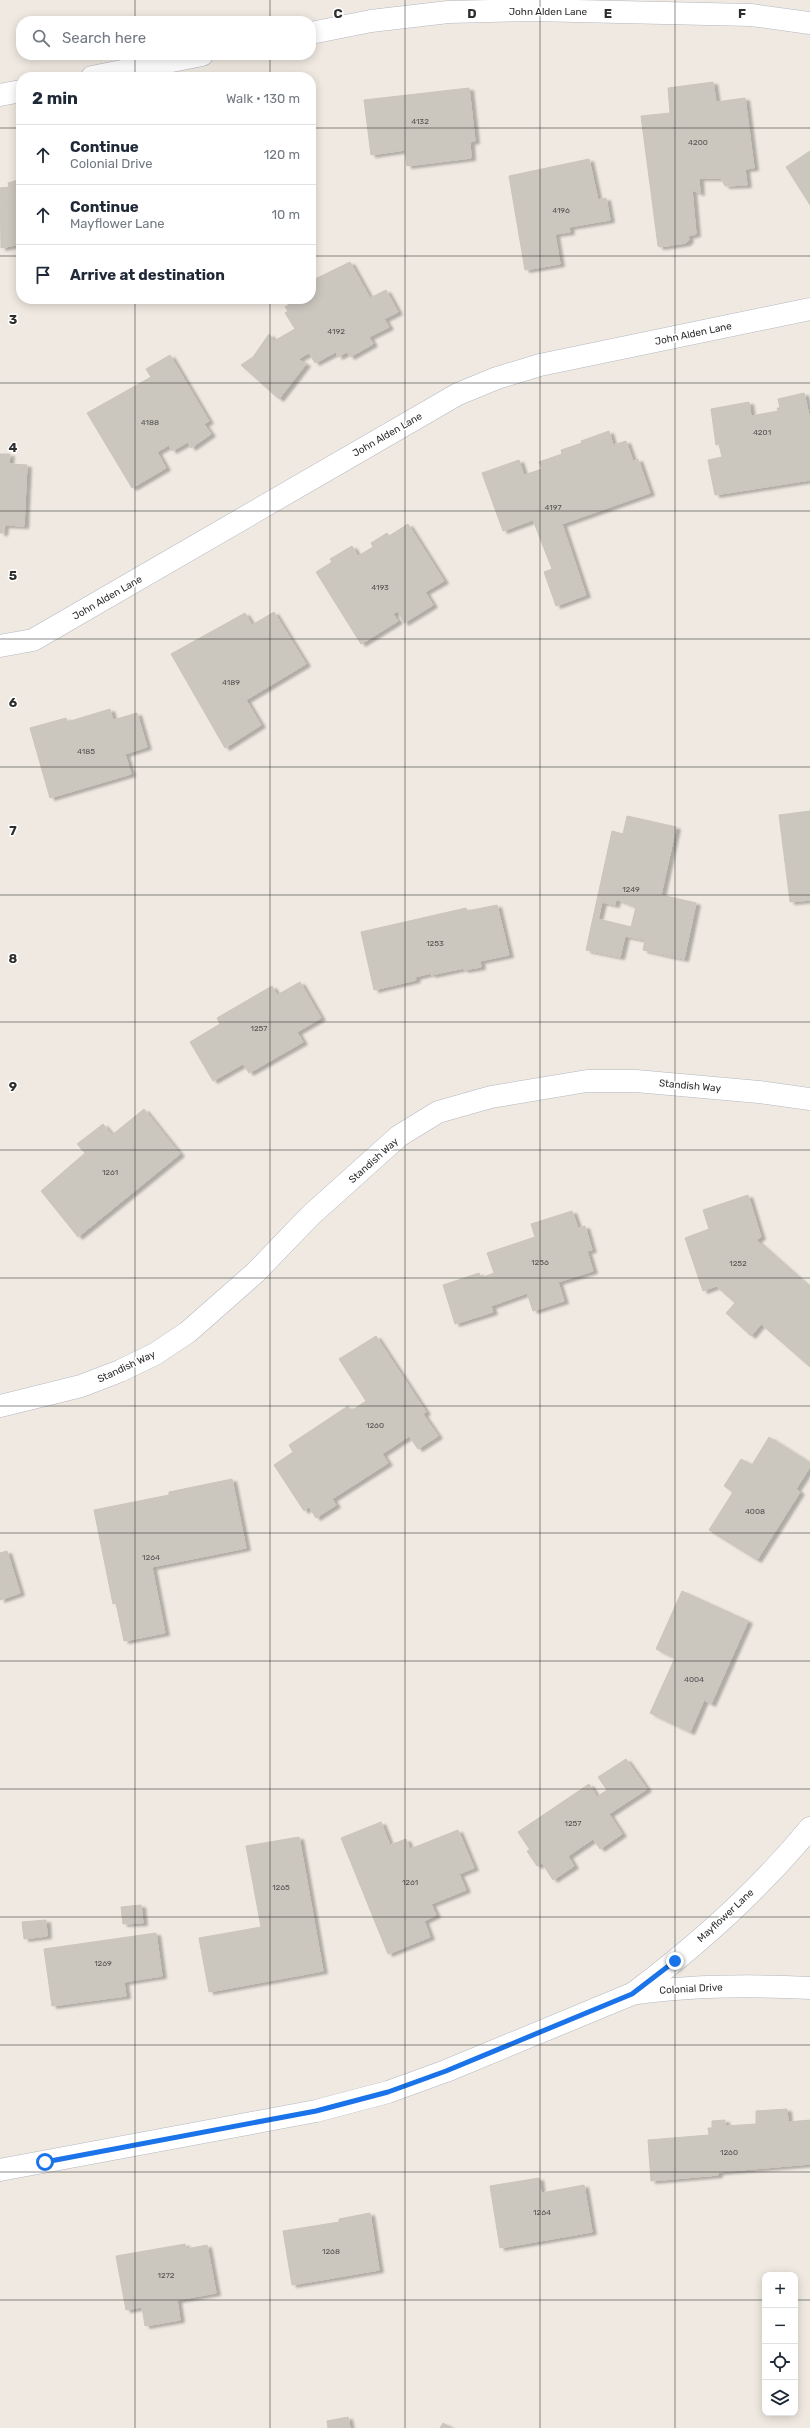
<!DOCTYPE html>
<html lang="en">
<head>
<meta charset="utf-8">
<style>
  body { margin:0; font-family:Rubik,sans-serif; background:#f6f6f7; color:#1f2937 }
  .controls { position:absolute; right:12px; bottom:12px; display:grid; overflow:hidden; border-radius:8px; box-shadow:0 2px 10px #0003 }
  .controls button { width:36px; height:36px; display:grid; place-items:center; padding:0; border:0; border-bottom:1px solid #e0e1e3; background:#fff; color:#1f2937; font:20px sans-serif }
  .stop { position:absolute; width:12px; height:12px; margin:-9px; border:3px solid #1a73e8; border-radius:50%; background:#fff }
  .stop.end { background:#1a73e8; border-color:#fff; box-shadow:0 1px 4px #0008 }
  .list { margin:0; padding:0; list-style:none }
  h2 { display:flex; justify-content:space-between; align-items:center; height:52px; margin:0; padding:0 16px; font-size:17px }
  h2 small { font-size:13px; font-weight:400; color:#747a83 }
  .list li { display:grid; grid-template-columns:26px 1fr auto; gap:12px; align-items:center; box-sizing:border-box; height:60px; padding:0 16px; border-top:1px solid #e0e1e3 }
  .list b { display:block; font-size:15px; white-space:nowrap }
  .list p { margin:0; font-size:13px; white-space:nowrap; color:#747a83 }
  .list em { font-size:13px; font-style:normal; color:#747a83 }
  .icon { flex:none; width:22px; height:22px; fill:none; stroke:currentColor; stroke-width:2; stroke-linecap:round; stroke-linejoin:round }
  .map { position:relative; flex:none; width:810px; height:2428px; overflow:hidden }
  .search { position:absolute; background:#fff; box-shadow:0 2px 10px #0003; left:16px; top:16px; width:300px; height:44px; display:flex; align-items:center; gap:10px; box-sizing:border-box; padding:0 14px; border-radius:16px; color:#747a83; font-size:15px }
  .panel { position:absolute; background:#fff; box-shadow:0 2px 10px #0003; left:16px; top:72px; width:300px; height:232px; border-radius:16px }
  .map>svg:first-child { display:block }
  .building { fill:#cbc7bf; stroke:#cbc5ba; fill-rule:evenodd; filter:url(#shadow) }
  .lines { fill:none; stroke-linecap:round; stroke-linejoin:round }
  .minor-casing { stroke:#b4b7c1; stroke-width:23 }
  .minor { stroke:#fff; stroke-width:22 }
  .route { stroke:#1a73e8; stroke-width:5 }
  .grid { fill:none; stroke:#2e2e2e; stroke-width:1; stroke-opacity:0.55 }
  .labels { text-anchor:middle; stroke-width:3; stroke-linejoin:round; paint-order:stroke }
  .number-label { font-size:8px; fill:#555452 }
  .street-label { font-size:10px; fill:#2e2e2e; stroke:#fff }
  .grid-label { font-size:13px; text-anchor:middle; font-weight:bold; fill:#2e2e2e; stroke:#fff; stroke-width:3; stroke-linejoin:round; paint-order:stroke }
</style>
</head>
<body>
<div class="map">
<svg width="810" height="2428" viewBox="0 0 810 2428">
  <defs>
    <filter id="shadow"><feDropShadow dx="4.5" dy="2.5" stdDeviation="1" flood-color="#0004"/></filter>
  </defs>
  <rect width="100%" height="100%" fill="#efe9e1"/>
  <g class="building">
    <path d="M 713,82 L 716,102 L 745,98 L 754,168 L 745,169 L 747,185 L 725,186 L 721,178 L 699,178 L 700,193 L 692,190 L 696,234 L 688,236 L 689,240 L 686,243 L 660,247 L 658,246 L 641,116 L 670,113 L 668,88 Z"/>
    <path d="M 469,88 L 475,141 L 470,142 L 471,158 L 407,166 L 405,150 L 371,155 L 364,100 Z"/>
    <path d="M 810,151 L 810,205 L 786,167 Z"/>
    <path d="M 589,159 L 598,200 L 606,198 L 610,220 L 569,227 L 570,232 L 555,234 L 560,264 L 525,270 L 509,176 Z"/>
    <path d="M 21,179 L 21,244 L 1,248 L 0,188 L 9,187 L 8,183 Z"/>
    <path d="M 350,262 L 370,298 L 386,290 L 398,312 L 384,319 L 389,327 L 369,337 L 373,344 L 350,357 L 347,352 L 338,357 L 336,352 L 315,363 L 309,353 L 298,359 L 306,364 L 279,399 L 241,365 L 253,357 L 269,334 L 274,341 L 295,329 L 285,313 L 288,311 L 285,307 L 297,299 L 311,299 L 311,281 Z"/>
    <path d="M 170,355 L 209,421 L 204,424 L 211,434 L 191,448 L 188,442 L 172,451 L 169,445 L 157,452 L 166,468 L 132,488 L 87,413 L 151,377 L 146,369 Z"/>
    <path d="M 804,393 L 810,420 L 810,480 L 715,495 L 708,460 L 722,457 L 719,444 L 716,445 L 711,409 L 749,402 L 751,416 L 778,411 L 777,408 L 780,408 L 778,399 Z"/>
    <path d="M 609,431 L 613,445 L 626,441 L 633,461 L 638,459 L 650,493 L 562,524 L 586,595 L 556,606 L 544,572 L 552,569 L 533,520 L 503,531 L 482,473 L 519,460 L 524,475 L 542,469 L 539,462 L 562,454 L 561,450 L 582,443 L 581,441 Z"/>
    <path d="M 0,454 L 10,454 L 9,464 L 27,465 L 24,526 L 4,525 L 3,533 L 0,533 Z"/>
    <path d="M 408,524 L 444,581 L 425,592 L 433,605 L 404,623 L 398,611 L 393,614 L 398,621 L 361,644 L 316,572 L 332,562 L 330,559 L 352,546 L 358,556 L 373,547 L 371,543 L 387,533 L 389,536 Z"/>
    <path d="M 274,612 L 306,664 L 246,700 L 261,725 L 225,748 L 171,654 L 245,613 L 252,625 Z"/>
    <path d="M 110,709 L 113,720 L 137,713 L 147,747 L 125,754 L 131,774 L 50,798 L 30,728 L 66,718 L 67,722 Z"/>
    <path d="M 810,811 L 810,900 L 790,902 L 779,815 Z"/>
    <path d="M 627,816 L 676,827 L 661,895 L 696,903 L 684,959 L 643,950 L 645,940 L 625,936 L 620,957 L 586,950 L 612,831 L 623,834 ZM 616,899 L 636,907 L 631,927 L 598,919 L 602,902 L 615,905 Z"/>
    <path d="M 497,905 L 509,955 L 480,961 L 481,967 L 464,970 L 464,968 L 431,975 L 431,973 L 415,977 L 416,980 L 374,990 L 361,932 L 466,908 L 467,911 Z"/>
    <path d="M 300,982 L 321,1018 L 297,1032 L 303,1042 L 249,1073 L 243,1064 L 213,1081 L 190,1042 L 220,1024 L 217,1018 L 272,986 L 277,995 Z"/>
    <path d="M 144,1109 L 180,1154 L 78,1237 L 41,1191 L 85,1153 L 77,1144 L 103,1124 L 112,1135 Z"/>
    <path d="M 748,1195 L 761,1237 L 756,1240 L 810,1288 L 810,1367 L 761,1324 L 751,1336 L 726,1313 L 735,1303 L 716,1286 L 703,1291 L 685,1238 L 709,1229 L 703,1210 Z"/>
    <path d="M 572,1211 L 578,1228 L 585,1226 L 592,1250 L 587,1251 L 593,1271 L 558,1282 L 564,1301 L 533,1311 L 527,1293 L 491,1306 L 493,1312 L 455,1324 L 443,1285 L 479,1273 L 481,1278 L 494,1273 L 487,1253 L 535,1237 L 531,1224 Z"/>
    <path d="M 376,1336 L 426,1412 L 423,1414 L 438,1436 L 418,1449 L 409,1436 L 382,1454 L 388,1463 L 332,1499 L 336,1505 L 316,1518 L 309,1507 L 304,1511 L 274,1465 L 293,1452 L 289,1445 L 348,1406 L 351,1411 L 366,1401 L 339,1359 Z"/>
    <path d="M 769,1437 L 810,1463 L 810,1467 L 796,1489 L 800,1492 L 757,1560 L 709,1530 L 733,1492 L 724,1486 L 741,1459 L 752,1465 Z"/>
    <path d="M 232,1479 L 246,1548 L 152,1567 L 165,1633 L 124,1641 L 116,1603 L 113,1604 L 94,1510 L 169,1495 L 169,1492 Z"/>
    <path d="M 7,1551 L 20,1593 L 0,1600 L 0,1553 Z"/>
    <path d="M 682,1591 L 748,1621 L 711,1704 L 704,1700 L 690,1732 L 650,1713 L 675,1658 L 656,1649 Z"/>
    <path d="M 626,1759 L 647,1789 L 609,1814 L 622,1834 L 600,1849 L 593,1839 L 568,1856 L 574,1866 L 553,1880 L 542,1863 L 537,1866 L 527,1851 L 530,1850 L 518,1832 L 589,1784 L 597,1797 L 607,1790 L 598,1777 Z"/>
    <path d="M 381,1822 L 390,1845 L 406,1839 L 410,1849 L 458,1830 L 474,1868 L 459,1874 L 466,1890 L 431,1904 L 436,1915 L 424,1921 L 430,1937 L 388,1954 L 341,1838 Z"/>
    <path d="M 299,1837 L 323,1971 L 209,1992 L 199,1938 L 261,1927 L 246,1846 Z"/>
    <path d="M 141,1905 L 143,1923 L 123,1924 L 121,1907 Z"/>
    <path d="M 46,1920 L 47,1936 L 24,1939 L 22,1922 Z"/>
    <path d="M 156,1933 L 162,1976 L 124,1982 L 126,1996 L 52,2006 L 44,1949 Z"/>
    <path d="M 787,2109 L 788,2122 L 810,2120 L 810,2164 L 718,2172 L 718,2175 L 651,2181 L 648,2140 L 709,2135 L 708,2128 L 712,2128 L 712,2121 L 725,2120 L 725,2126 L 756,2124 L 756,2111 Z"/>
    <path d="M 539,2178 L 541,2193 L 584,2185 L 592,2232 L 500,2248 L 490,2186 Z"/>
    <path d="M 370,2213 L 379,2270 L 292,2285 L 283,2231 L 339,2222 L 339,2219 Z"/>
    <path d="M 185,2244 L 186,2249 L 207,2245 L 216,2293 L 177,2300 L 180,2320 L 145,2326 L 142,2307 L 126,2310 L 116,2256 Z"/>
    <path d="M 348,2417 L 350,2428 L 328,2428 L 327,2421 Z"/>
    <path d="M 443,2423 L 452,2428 L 440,2428 Z"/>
  </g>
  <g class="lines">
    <defs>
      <g id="minor">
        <path d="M 311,33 L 371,21 L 448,12 L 532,10 L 751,15 L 810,23"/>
        <path d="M 92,77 L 202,55"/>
        <path d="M 0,95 L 21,91"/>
        <path d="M 0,646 L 33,640 L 458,394 L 497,378 L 540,365 L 810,309"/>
        <path d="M 0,1406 L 81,1386 L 120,1371 L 155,1354 L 188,1332 L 255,1273 L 311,1215 L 399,1136 L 438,1112 L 491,1097 L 587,1081 L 636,1081 L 759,1092 L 810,1099"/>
        <path d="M 635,1992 C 699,1944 759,1890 810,1828"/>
        <path d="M 0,2170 L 316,2111 L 388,2092 L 446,2071 L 632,1994 C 691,1985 751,1985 810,1988"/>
      </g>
    </defs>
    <use href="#minor" class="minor-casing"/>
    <use href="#minor" class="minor"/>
  </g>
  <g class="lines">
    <path class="route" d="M 45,2162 L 316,2111 L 388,2092 L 446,2071 L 632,1994 L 675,1961"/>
  </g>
  <path class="grid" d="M 135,0 L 135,21M 270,0 L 270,21M 405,0 L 405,2428M 540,0 L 540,2428M 675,0 L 675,2428M 135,55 L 135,77M 270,55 L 270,77M 0,128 L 21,128M 311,128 L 810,128M 0,256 L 21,256M 311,256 L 810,256M 135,299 L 135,2428M 270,299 L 270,2428M 0,383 L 810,383M 0,511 L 810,511M 0,639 L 810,639M 0,767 L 810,767M 0,895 L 810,895M 0,1022 L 810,1022M 0,1150 L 810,1150M 0,1278 L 810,1278M 0,1406 L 810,1406M 0,1533 L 810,1533M 0,1661 L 810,1661M 0,1789 L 810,1789M 0,1917 L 810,1917M 0,2045 L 810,2045M 0,2172 L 810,2172M 0,2300 L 765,2300M 795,2300 L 810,2300"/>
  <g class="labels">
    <g class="number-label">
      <text x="420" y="124">4132</text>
      <text x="698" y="145">4200</text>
      <text x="561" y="213">4196</text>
      <text x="336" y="334">4192</text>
      <text x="150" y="425">4188</text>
      <text x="762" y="435">4201</text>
      <text x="553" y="510">4197</text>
      <text x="380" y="590">4193</text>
      <text x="231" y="685">4189</text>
      <text x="86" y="754">4185</text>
      <text x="631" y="892">1249</text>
      <text x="435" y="946">1253</text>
      <text x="259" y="1031">1257</text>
      <text x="110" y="1175">1261</text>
      <text x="540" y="1265">1256</text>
      <text x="738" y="1266">1252</text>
      <text x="375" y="1428">1260</text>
      <text x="755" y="1514">4008</text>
      <text x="151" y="1560">1264</text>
      <text x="694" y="1682">4004</text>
      <text x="573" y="1826">1257</text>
      <text x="410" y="1885">1261</text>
      <text x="281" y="1890">1265</text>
      <text x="103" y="1966">1269</text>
      <text x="729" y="2155">1260</text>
      <text x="542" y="2215">1264</text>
      <text x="331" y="2254">1268</text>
      <text x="166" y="2278">1272</text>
    </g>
    <g class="street-label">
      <text x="548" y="15">John Alden Lane</text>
      <text transform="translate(693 333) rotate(-12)" y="4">John Alden Lane</text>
      <text transform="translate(387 434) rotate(-30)" y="4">John Alden Lane</text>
      <text transform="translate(107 597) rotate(-30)" y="4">John Alden Lane</text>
      <text transform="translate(690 1085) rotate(5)" y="4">Standish Way</text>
      <text transform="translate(373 1160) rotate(-42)" y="4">Standish Way</text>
      <text transform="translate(126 1366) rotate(-25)" y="4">Standish Way</text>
      <text transform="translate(725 1915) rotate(-43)" y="4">Mayflower Lane</text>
      <text transform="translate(691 1988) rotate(-3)" y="4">Colonial Drive</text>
    </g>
  </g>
  <g class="grid-label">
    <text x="338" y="18">C</text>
    <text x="472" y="18">D</text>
    <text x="608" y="18">E</text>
    <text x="742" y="18">F</text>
    <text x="13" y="324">3</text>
    <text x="13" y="452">4</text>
    <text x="13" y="580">5</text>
    <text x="13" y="707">6</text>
    <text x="13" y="835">7</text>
    <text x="13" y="963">8</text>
    <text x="13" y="1091">9</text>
  </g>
</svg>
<div class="controls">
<button>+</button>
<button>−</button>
<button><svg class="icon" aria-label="locate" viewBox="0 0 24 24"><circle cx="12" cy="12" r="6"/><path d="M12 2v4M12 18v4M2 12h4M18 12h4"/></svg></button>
<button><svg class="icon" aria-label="layers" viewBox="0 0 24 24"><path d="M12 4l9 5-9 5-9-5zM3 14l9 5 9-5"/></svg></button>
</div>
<div class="stop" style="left:45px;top:2162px"></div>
<div class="stop end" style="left:675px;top:1961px"></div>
<div class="search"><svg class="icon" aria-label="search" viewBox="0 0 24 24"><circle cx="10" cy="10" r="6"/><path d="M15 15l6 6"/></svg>Search here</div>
<section class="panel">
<h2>2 min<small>Walk · 130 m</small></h2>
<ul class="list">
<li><svg class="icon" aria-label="ahead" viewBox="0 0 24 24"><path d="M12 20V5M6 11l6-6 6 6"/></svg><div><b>Continue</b><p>Colonial Drive</p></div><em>120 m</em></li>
<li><svg class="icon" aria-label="ahead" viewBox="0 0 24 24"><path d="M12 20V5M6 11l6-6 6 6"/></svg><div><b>Continue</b><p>Mayflower Lane</p></div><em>10 m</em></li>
<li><svg class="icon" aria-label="arrive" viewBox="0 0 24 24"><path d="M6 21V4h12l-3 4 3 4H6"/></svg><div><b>Arrive at destination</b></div></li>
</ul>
</section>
</div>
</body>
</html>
